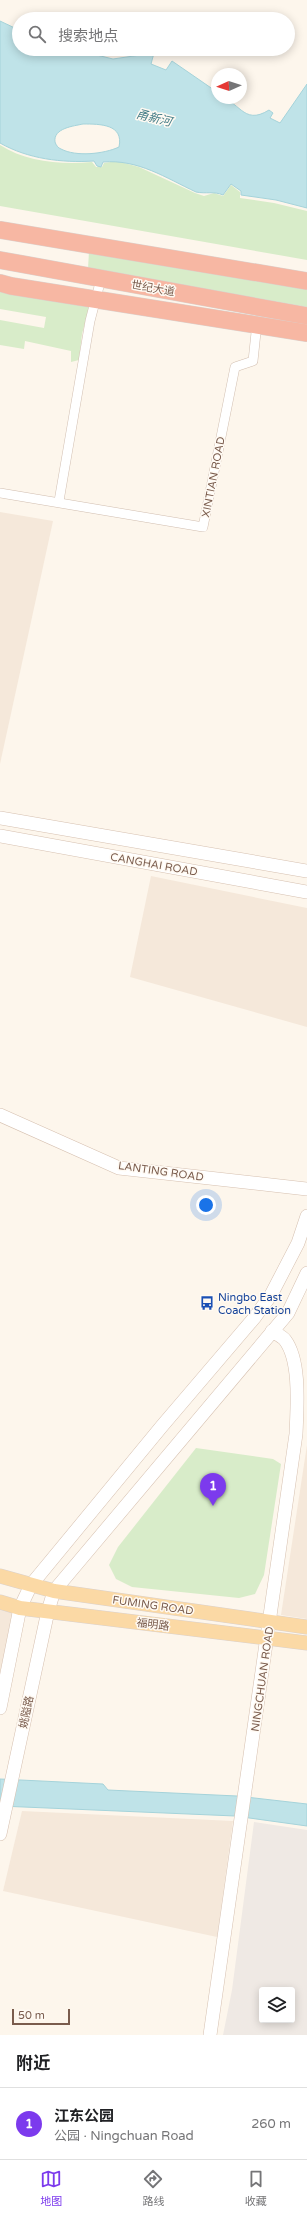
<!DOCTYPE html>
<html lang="zh">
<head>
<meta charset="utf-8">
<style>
  body { margin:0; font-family:"Varela Round","Noto Sans SC",sans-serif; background:#f2f2f2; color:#202124 }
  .controls { position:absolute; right:12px; bottom:12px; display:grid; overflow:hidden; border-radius:4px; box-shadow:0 2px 10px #0003 }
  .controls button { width:36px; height:36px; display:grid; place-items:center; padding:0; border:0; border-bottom:1px solid #e0e0e0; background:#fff; color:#202124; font:20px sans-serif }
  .compass { position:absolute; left:211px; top:68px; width:36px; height:36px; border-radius:50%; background:#fff; box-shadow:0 2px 10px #0003; rotate:267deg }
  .scale { position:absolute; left:12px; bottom:10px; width:58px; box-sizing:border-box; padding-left:4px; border:2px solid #7a5c4d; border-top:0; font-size:11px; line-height:14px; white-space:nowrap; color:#7a5c4d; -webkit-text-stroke:3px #fffaf3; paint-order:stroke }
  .you { position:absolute; left:206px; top:1205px; width:14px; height:14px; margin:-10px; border:3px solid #fff; border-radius:50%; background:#1a73e8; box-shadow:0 0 0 6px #1a73e833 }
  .badge { display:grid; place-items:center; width:26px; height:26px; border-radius:50%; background:#7c3aed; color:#fff; font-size:13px; font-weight:700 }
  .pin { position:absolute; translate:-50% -33px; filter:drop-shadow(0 1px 2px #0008) }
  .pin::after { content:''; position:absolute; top:21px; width:14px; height:12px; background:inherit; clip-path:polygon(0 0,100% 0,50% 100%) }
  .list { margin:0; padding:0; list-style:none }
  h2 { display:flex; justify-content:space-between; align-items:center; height:52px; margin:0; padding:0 16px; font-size:17px }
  h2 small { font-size:13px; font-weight:400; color:#757577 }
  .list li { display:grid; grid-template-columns:26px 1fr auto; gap:12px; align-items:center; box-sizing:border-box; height:72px; padding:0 16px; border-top:1px solid #e0e0e0 }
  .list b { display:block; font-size:15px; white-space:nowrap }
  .list p { margin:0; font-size:13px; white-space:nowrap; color:#757577 }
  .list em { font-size:13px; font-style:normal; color:#757577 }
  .icon { flex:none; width:22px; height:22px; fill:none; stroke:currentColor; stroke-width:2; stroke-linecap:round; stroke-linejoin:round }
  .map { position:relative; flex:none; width:307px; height:2035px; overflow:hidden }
  .search { position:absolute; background:#fff; box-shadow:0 2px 10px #0003; left:12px; right:12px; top:12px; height:44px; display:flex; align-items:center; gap:10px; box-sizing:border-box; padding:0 14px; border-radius:22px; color:#757577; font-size:15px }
  .sheet { height:124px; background:#fff }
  nav { display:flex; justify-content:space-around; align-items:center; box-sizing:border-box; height:56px; border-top:1px solid #e0e0e0; background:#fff; font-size:11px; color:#757577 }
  nav a { display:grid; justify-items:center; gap:2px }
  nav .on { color:#7c3aed }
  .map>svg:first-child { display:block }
  .residential { fill:#f5e8da }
  .industrial { fill:#efe9e4; fill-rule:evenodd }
  .green { fill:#d8ecc9 }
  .water { fill:#bfe3e8; stroke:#a5d3da; fill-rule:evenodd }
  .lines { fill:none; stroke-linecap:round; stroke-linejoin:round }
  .street-casing { stroke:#d1beb0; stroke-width:10 }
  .secondary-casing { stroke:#d6c0b0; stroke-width:14 }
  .primary-casing { stroke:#dad1cd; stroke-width:15 }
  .highway-casing { stroke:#dad1cd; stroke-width:18 }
  .street { stroke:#fff; stroke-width:9 }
  .secondary { stroke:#fff; stroke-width:13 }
  .primary { stroke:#fbd9a5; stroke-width:14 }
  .highway { stroke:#f7b7a3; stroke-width:17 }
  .labels { text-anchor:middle; stroke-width:3; stroke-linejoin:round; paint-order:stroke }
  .street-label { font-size:11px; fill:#7a5c4d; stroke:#fffaf3 }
  .transit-label { font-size:11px; fill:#164399; stroke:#fffaf3; text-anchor:start }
  .water-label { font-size:12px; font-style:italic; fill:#437c86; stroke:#fffaf3 }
</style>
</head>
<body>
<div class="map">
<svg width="307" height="2035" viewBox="0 0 307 2035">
  <rect width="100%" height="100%" fill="#fdf6ec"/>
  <g class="residential">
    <path d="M 0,512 L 53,521 L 0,764 Z"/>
    <path d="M 151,876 L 307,908 L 307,1027 L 130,977 Z"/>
    <path d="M 307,1445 L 307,1619 L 281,1615 Z"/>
    <path d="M 0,1609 L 14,1613 L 0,1672 Z"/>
    <path d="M 22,1811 L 233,1821 L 217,1937 L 3,1891 Z"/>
  </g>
  <path class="industrial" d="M 254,1822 L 307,1830 L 307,2035 L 223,2035 L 232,1990 ZM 262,1990 L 292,1990 L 292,2020 L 262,2020 Z"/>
  <g class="green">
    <path d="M 0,145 C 26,162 62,165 92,162 L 96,167 L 102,167 L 104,163 L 117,161 L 139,167 L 195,193 L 204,196 L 214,193 L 223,196 L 231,185 L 240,192 L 240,198 L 274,203 L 307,211 L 307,260 L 0,206 Z"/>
    <path d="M 89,251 L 307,289 L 307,307 L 88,269 Z"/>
    <path d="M 0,287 L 90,304 L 82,334 L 79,360 L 71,362 L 71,351 L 25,341 L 24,349 L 0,345 L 0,320 L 44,328 L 46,317 L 0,309 Z"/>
    <path d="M 196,1448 L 273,1459 L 281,1464 L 264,1575 L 255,1594 L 239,1598 L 132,1587 L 116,1579 L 109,1565 L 118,1547 Z"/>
  </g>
  <g class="water">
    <path d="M 0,21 L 19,30 L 19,49 L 72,49 L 113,59 L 154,53 L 151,64 L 166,70 L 172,61 L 217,92 L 217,98 C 240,98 242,127 269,110 L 273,113 L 270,118 L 280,123 L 307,84 L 307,208 L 276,200 L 241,195 L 241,191 L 231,184 L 223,195 C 214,191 206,194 196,192 C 166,178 138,159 103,162 L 101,167 L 97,166 L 94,161 C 62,163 28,159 0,143 ZM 83,124 C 100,124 124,124 119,147 C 104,154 76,157 61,149 C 58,148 56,145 55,142 C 53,128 74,126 83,124 Z"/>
    <path d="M 0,1779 L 103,1784 L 108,1790 L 237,1796 L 307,1804 L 307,1826 L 235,1816 L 0,1806 Z"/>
  </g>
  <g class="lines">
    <defs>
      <g id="street">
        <path d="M 0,493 L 203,527 L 235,367 L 253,361 L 257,323"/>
        <path d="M 59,501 L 90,321 L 101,279"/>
      </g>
      <g id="secondary">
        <path d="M 0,818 L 307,871"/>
        <path d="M 0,836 L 307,892"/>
        <path d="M 0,1115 L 119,1168 L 307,1189"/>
        <path d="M 0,1708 L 20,1608 L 31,1585 L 162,1426 L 255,1317 L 271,1295 L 298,1243 L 307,1216"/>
        <path d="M 0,1834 L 48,1611 L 54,1591 L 288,1313 L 307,1273"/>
        <path d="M 210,2035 L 296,1434 C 297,1408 301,1361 285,1340 C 282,1336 276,1334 272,1331"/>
      </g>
      <g id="primary">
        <path d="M 0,1576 L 54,1591 L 307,1627"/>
        <path d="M 0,1602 L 20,1608 L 307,1643"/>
      </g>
      <g id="highway">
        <path d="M 0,230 L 307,281"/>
        <path d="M 0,260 L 307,316"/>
        <path d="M 0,283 L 11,286 L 307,333"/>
      </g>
    </defs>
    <use href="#street" class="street-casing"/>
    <use href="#secondary" class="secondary-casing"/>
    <use href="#primary" class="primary-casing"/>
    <use href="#highway" class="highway-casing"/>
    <use href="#street" class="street"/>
    <use href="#secondary" class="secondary"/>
    <use href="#primary" class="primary"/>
    <use href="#highway" class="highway"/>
  </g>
  <defs>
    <symbol id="bus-bare" viewBox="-9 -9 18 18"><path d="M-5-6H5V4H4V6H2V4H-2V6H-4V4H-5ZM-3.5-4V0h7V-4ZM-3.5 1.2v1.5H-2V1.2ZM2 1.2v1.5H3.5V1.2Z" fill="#1a4fb4" stroke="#fffaf3" stroke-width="2.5" paint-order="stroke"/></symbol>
  </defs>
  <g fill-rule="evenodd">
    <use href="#bus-bare" x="197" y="1293" width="20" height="20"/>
  </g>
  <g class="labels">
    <g class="street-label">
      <text transform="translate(153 288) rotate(10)" y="4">世纪大道</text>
      <text transform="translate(213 477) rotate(-79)" y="4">XINTIAN ROAD</text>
      <text transform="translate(154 864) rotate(10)" y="4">CANGHAI ROAD</text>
      <text transform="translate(161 1171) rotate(8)" y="4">LANTING ROAD</text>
      <text transform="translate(153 1605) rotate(8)" y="4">FUMING ROAD</text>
      <text transform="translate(153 1624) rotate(7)" y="4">福明路</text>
      <text transform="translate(262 1679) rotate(-82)" y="4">NINGCHUAN ROAD</text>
      <text transform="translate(26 1712) rotate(-78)" y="4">姚隘路</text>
    </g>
    <g class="transit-label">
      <text x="218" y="1301">Ningbo East<tspan x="218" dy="13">Coach Station</tspan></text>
    </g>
    <g class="water-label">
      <text transform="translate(154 118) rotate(14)" y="4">甬新河</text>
    </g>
  </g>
</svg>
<div class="controls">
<button><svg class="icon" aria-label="layers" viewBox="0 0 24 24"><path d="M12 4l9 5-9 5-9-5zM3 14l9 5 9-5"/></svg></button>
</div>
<svg class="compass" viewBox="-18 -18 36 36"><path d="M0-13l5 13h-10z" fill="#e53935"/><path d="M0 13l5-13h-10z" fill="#757577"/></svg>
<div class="scale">50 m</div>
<div class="you"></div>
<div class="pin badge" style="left:213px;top:1506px">1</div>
<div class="search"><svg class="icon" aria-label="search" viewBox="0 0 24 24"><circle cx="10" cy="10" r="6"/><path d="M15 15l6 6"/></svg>搜索地点</div>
</div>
<section class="sheet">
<h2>附近<small></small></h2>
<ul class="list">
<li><span class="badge">1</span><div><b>江东公园</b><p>公园 · Ningchuan Road</p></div><em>260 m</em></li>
</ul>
</section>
<nav>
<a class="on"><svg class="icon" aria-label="map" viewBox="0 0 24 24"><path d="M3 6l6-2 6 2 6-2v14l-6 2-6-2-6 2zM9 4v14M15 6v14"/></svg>地图</a>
<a><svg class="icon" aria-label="directions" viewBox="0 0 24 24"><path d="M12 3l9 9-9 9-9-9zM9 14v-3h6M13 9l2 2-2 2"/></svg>路线</a>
<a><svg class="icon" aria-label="saved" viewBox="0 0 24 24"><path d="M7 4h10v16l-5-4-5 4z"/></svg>收藏</a>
</nav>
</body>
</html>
